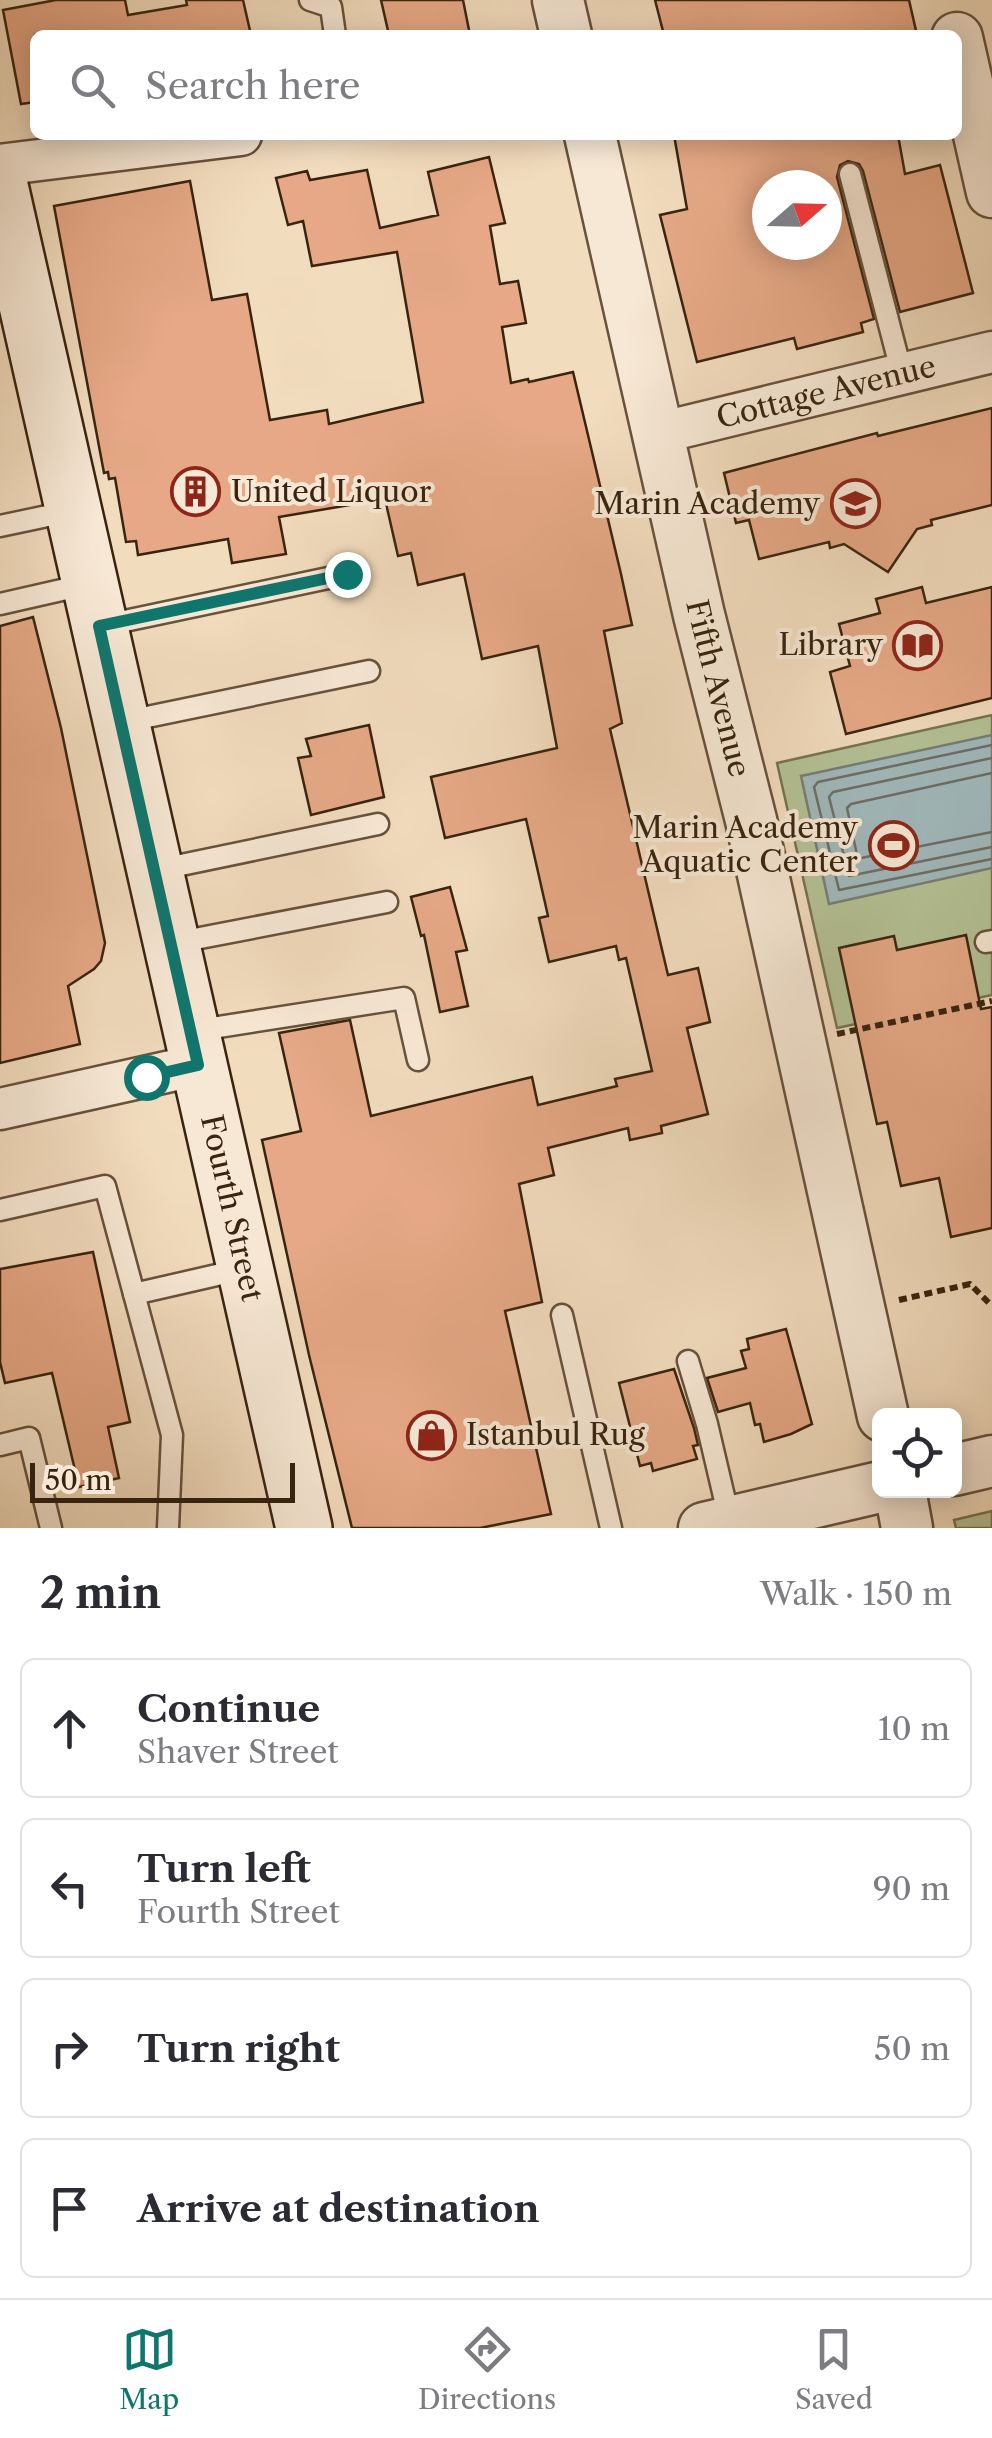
<!DOCTYPE html>
<html lang="en">
<head>
<meta charset="utf-8">
<style>
  body { margin:0; font-family:"Libre Caslon Text",serif; background:#f2f2f3; color:#2b2b33 }
  .controls { position:absolute; right:30px; bottom:30px; display:grid; overflow:hidden; border-radius:15px; box-shadow:0 5px 25px #0003 }
  .controls button { width:90px; height:90px; display:grid; place-items:center; padding:0; border:0; border-bottom:2px solid #e1e1e2; background:#fff; color:#2b2b33; font:50px sans-serif }
  .compass { position:absolute; left:752px; top:170px; width:90px; height:90px; border-radius:50%; background:#fff; box-shadow:0 5px 25px #0003; rotate:70deg }
  .scale { position:absolute; left:30px; bottom:25px; width:265px; box-sizing:border-box; padding-left:10px; border:5px solid #39240f; border-top:0; font-size:28px; line-height:35px; white-space:nowrap; color:#39240f; -webkit-text-stroke:8px #f7e8d5; paint-order:stroke }
  .stop { position:absolute; width:30px; height:30px; margin:-22px; border:8px solid #0f766e; border-radius:50%; background:#fff }
  .stop.end { background:#0f766e; border-color:#fff; box-shadow:0 2px 10px #0008 }
  .list { margin:0; padding:0; list-style:none }
  h2 { display:flex; justify-content:space-between; align-items:center; height:130px; margin:0; padding:0 40px; font-size:42px }
  h2 small { font-size:32px; font-weight:400; color:#7c7c81 }
  .list li { display:grid; grid-template-columns:65px 1fr auto; gap:30px; align-items:center; box-sizing:border-box; height:140px; margin:0 20px 20px; padding:0 20px; border:2px solid #e1e1e2; border-radius:15px }
  .list b { display:block; font-size:38px; white-space:nowrap }
  .list p { margin:0; font-size:32px; white-space:nowrap; color:#7c7c81 }
  .list em { font-size:32px; font-style:normal; color:#7c7c81 }
  .icon { flex:none; width:55px; height:55px; fill:none; stroke:currentColor; stroke-width:2; stroke-linecap:round; stroke-linejoin:round }
  .map { position:relative; flex:none; width:992px; height:1528px; overflow:hidden }
  .search { position:absolute; background:#fff; box-shadow:0 5px 25px #0003; left:30px; right:30px; top:30px; height:110px; display:flex; align-items:center; gap:25px; box-sizing:border-box; padding:0 35px; border-radius:15px; color:#7c7c81; font-size:38px }
  .sheet { height:770px; background:#fff }
  nav { display:flex; justify-content:space-around; align-items:center; box-sizing:border-box; height:140px; border-top:2px solid #e1e1e2; background:#fff; font-size:28px; color:#7c7c81 }
  nav a { display:grid; justify-items:center; gap:5px }
  nav .on { color:#0f766e }
  .map>svg:first-child { display:block }
  .green { fill:#b4c296; stroke:#767352; stroke-width:2.5 }
  .water { fill:#a0b9bc; stroke:#777d77; stroke-width:2.5 }
  .lines { fill:none; stroke-linecap:round; stroke-linejoin:round }
  .shore { stroke:#6c6e66; stroke-width:2.5 }
  .building { fill:#e6a886; stroke:#39240f; stroke-width:2.5; fill-rule:evenodd }
  .service-casing { stroke:#67523b; stroke-width:25 }
  .minor-casing { stroke:#67523b; stroke-width:45 }
  .tertiary-casing { stroke:#67523b; stroke-width:55 }
  .secondary-casing { stroke:#39240f; stroke-width:60 }
  .path { stroke:#39240f; stroke-width:6; stroke-dasharray:8 5; stroke-linecap:butt }
  .service { stroke:#f7e8d5; stroke-width:20 }
  .minor { stroke:#f7e8d5; stroke-width:40 }
  .tertiary { stroke:#f7e8d5; stroke-width:50 }
  .secondary { stroke:#f7e8d5; stroke-width:55 }
  .route { stroke:#0f766e; stroke-width:12 }
  .labels { text-anchor:middle; stroke-width:8; stroke-linejoin:round; paint-order:stroke }
  .street-label { font-size:30px; fill:#39240f; stroke:#f7e8d5 }
  .poi-label { font-size:30px; fill:#39240f; stroke:#f7e8d5; text-anchor:end }
</style>
</head>
<body>
<div class="map">
<svg width="992" height="1528" viewBox="0 0 992 1528">
  <rect width="100%" height="100%" fill="#f2dcbe"/>
  <filter id="stains"><feTurbulence type="fractalNoise" baseFrequency=".002" numOctaves="4"/><feColorMatrix values="0 0 0 0 .2 0 0 0 0 .09 0 0 0 0 .02 0 0 0 .5 -.17"/></filter>
  <radialGradient id="worn" r=".72"><stop offset=".6" stop-color="#630" stop-opacity="0"/><stop offset="1" stop-color="#630" stop-opacity=".3"/></radialGradient>
  <g class="green">
    <path d="M 992,715 L 992,995 L 837,1028 L 777,763 Z"/>
    <path d="M 992,1511 L 992,1528 L 956,1528 L 954,1520 Z"/>
  </g>
  <path class="water" d="M 992,735 L 992,868 L 829,904 L 801,776 Z"/>
  <g class="lines">
    <g class="shore">
      <path d="M 992,745 L 818,782 L 814,787 L 839,890 L 992,859"/>
      <path d="M 992,758 L 833,792 L 829,797 L 849,876 L 992,847"/>
      <path d="M 992,773 L 851,804 L 847,808 L 857,855 L 861,858 L 992,832"/>
    </g>
  </g>
  <g class="building">
    <path d="M 56,0 L 125,0 L 128,15 L 187,5 L 186,0 L 243,0 L 251,35 L 35,35 L 35,102 L 21,104 L 3,10 Z"/>
    <path d="M 381,0 L 463,0 L 470,35 L 389,35 Z"/>
    <path d="M 655,0 L 909,0 L 917,35 L 664,35 Z"/>
    <path d="M 674,135 L 898,135 L 905,174 L 940,165 L 973,293 L 900,312 L 863,171 L 859,164 L 848,161 L 840,165 L 837,177 L 874,319 L 861,323 L 863,332 L 797,349 L 794,338 L 697,362 L 660,215 L 687,209 ZM 767,185 L 827,185 L 827,245 L 767,245 Z"/>
    <path d="M 489,157 L 505,223 L 490,226 L 500,284 L 518,281 L 526,323 L 502,327 L 511,383 L 528,379 L 529,382 L 573,372 L 621,574 L 632,625 L 604,631 L 622,723 L 610,729 L 668,975 L 698,968 L 710,1022 L 687,1028 L 708,1114 L 661,1126 L 662,1133 L 630,1140 L 628,1128 L 548,1148 L 554,1175 L 519,1184 L 542,1302 L 505,1311 L 551,1514 L 480,1528 L 352,1528 L 309,1355 L 262,1140 L 301,1131 L 279,1033 L 350,1020 L 371,1116 L 532,1077 L 538,1105 L 617,1086 L 615,1079 L 652,1071 L 626,958 L 619,960 L 616,946 L 549,962 L 539,918 L 548,916 L 526,819 L 445,838 L 431,777 L 557,748 L 538,646 L 482,659 L 464,574 L 418,585 L 411,553 L 398,556 L 385,499 L 279,517 L 286,554 L 232,563 L 228,539 L 138,555 L 136,541 L 126,542 L 115,478 L 109,479 L 108,472 L 104,473 L 54,206 L 190,181 L 212,300 L 247,294 L 270,420 L 327,410 L 329,424 L 423,402 L 397,252 L 312,266 L 303,221 L 288,225 L 276,178 L 307,171 L 310,180 L 367,170 L 380,228 L 438,215 L 428,172 Z"/>
    <path d="M 992,408 L 992,505 L 931,520 L 932,525 L 917,529 L 888,572 L 844,544 L 830,548 L 829,542 L 759,559 L 749,520 L 736,523 L 724,473 L 877,433 L 878,436 Z"/>
    <path d="M 922,587 L 926,603 L 992,587 L 992,698 L 846,734 L 830,672 L 850,666 L 839,624 L 880,613 L 876,599 Z"/>
    <path d="M 33,617 L 61,728 L 105,943 L 101,961 L 94,969 L 68,986 L 80,1044 L 0,1063 L 0,626 Z"/>
    <path d="M 369,725 L 384,797 L 311,815 L 298,758 L 311,756 L 306,739 Z"/>
    <path d="M 450,887 L 467,950 L 456,952 L 468,1006 L 440,1012 L 424,935 L 421,936 L 411,897 Z"/>
    <path d="M 966,935 L 981,1009 L 992,1007 L 992,1228 L 951,1237 L 939,1178 L 901,1186 L 887,1122 L 877,1124 L 839,948 L 894,936 L 897,950 Z"/>
    <path d="M 93,1252 L 130,1422 L 108,1427 L 119,1478 L 79,1487 L 52,1373 L 5,1383 L 0,1362 L 0,1269 Z"/>
    <path d="M 786,1329 L 812,1424 L 791,1434 L 764,1442 L 760,1424 L 755,1425 L 750,1403 L 718,1412 L 707,1378 L 746,1368 L 741,1351 L 749,1349 L 747,1339 Z"/>
    <path d="M 674,1369 L 694,1428 L 698,1445 L 693,1446 L 697,1459 L 653,1471 L 651,1463 L 640,1466 L 619,1383 Z"/>
  </g>
  <g class="lines">
    <defs>
      <g id="service">
        <path d="M 310,0 L 331,7 L 335,35"/>
        <path d="M 850,174 L 902,374"/>
        <path d="M 0,526 L 71,511"/>
        <path d="M 0,604 L 88,584"/>
        <path d="M 101,626 L 347,574"/>
        <path d="M 123,722 L 369,671"/>
        <path d="M 157,870 L 378,824"/>
        <path d="M 986,942 L 992,941"/>
        <path d="M 174,943 L 387,902"/>
        <path d="M 193,1031 L 404,998 L 418,1060"/>
        <path d="M 0,1210 L 105,1186 L 172,1435 L 168,1528"/>
        <path d="M 134,1294 L 243,1269"/>
        <path d="M 562,1315 L 611,1528"/>
        <path d="M 688,1361 L 707,1424 L 730,1522"/>
        <path d="M 0,1445 L 29,1438 L 51,1528"/>
      </g>
      <g id="minor">
        <path d="M 0,165 L 241,135"/>
        <path id="s1" d="M 659,433 L 992,352"/>
        <path d="M 0,1109 L 198,1065"/>
      </g>
      <g id="tertiary">
        <path d="M 558,0 L 566,35"/>
        <path d="M 957,38 L 992,192"/>
        <path id="s2" d="M 590,135 L 699,615 L 751,820 L 883,1416"/>
        <path d="M 954,1470 L 992,1461"/>
        <path d="M 900,1490 L 907,1528"/>
        <path d="M 704,1528 L 880,1487"/>
      </g>
      <g id="secondary">
        <path id="s3" d="M 0,186 L 304,1528"/>
      </g>
    </defs>
    <use href="#service" class="service-casing"/>
    <use href="#minor" class="minor-casing"/>
    <use href="#tertiary" class="tertiary-casing"/>
    <use href="#secondary" class="secondary-casing"/>
    <g class="path">
      <path d="M 837,1034 L 992,1001"/>
      <path d="M 899,1300 L 970,1284 L 992,1306"/>
    </g>
    <use href="#service" class="service"/>
    <use href="#minor" class="minor"/>
    <use href="#tertiary" class="tertiary"/>
    <use href="#secondary" class="secondary"/>
  </g>
  <g class="lines">
    <path class="route" d="M 146,1077 L 198,1065 L 99,626 L 347,574"/>
  </g>
  <defs>
    <symbol id="building-ring" viewBox="-11 -11 22 22"><circle r="9.5" fill="#f7e8d5" stroke="#8f2418" stroke-width="1.5"/><path d="M-4-6H4V6H1V3H-1V6H-4ZM-2.5-4.3h1.7v1.8h-1.7ZM.8-4.3h1.7v1.8H.8ZM-2.5-1h1.7V.8h-1.7ZM.8-1h1.7V.8H.8Z" fill="#8f2418"/></symbol>
    <symbol id="school-ring" viewBox="-11 -11 22 22"><circle r="9.5" fill="#f7e8d5" stroke="#8f2418" stroke-width="1.5"/><path d="M0-5L7-2L0 1L-7-2ZM-4 1L0 2.5L4 1V4Q0 6-4 4Z" fill="#8f2418"/></symbol>
    <symbol id="library-ring" viewBox="-11 -11 22 22"><circle r="9.5" fill="#f7e8d5" stroke="#8f2418" stroke-width="1.5"/><path d="M-6-4Q-3-5.5-.7-3.5V5Q-3 3-6 4ZM6-4Q3-5.5 .7-3.5V5Q3 3 6 4Z" fill="#8f2418"/></symbol>
    <symbol id="stadium-ring" viewBox="-11 -11 22 22"><circle r="9.5" fill="#f7e8d5" stroke="#8f2418" stroke-width="1.5"/><path d="M0-5a6.5 5 0 1 0 0 10a6.5 5 0 1 0 0-10ZM-3.5-1.8h7v3.6h-7Z" fill="#8f2418"/></symbol>
    <symbol id="shop-ring" viewBox="-11 -11 22 22"><circle r="9.5" fill="#f7e8d5" stroke="#8f2418" stroke-width="1.5"/><path d="M-5-2.5h2.3a2.7 3.5 0 0 1 5.4 0H5L5.5 6h-11ZM-1.5-2.5h3a1.5 2.3 0 0 0-3 0Z" fill="#8f2418"/></symbol>
  </defs>
  <g fill-rule="evenodd">
    <use href="#building-ring" x="168" y="464" width="55" height="55"/>
    <use href="#school-ring" x="828" y="476" width="55" height="55"/>
    <use href="#library-ring" x="890" y="618" width="55" height="55"/>
    <use href="#stadium-ring" x="866" y="818" width="55" height="55"/>
    <use href="#shop-ring" x="404" y="1408" width="55" height="55"/>
  </g>
  <g class="labels">
    <g class="street-label">
      <text dy="10" stroke="none"><textPath href="#s1" startOffset="172">Cottage Avenue</textPath></text>
      <text dy="10" stroke="none"><textPath href="#s2" startOffset="568">Fifth Avenue</textPath></text>
      <text dy="10" stroke="none"><textPath href="#s3" startOffset="1048">Fourth Street</textPath></text>
    </g>
    <g class="poi-label">
      <text x="231" y="502" text-anchor="start">United Liquor</text>
      <text x="820" y="514">Marin Academy</text>
      <text x="883" y="655">Library</text>
      <text x="858" y="838">Marin Academy<tspan x="858" dy="34">Aquatic Center</tspan></text>
      <text x="466" y="1445" text-anchor="start">Istanbul Rug</text>
    </g>
  </g>
  <rect width="100%" height="100%" filter="url(#stains)"/>
  <rect width="100%" height="100%" fill="url(#worn)"/>
</svg>
<div class="controls">
<button><svg class="icon" aria-label="locate" viewBox="0 0 24 24"><circle cx="12" cy="12" r="6"/><path d="M12 2v4M12 18v4M2 12h4M18 12h4"/></svg></button>
</div>
<svg class="compass" viewBox="-18 -18 36 36"><path d="M0-13l5 13h-10z" fill="#e53935"/><path d="M0 13l5-13h-10z" fill="#7c7c81"/></svg>
<div class="scale">50 m</div>
<div class="stop" style="left:146px;top:1077px"></div>
<div class="stop end" style="left:347px;top:574px"></div>
<div class="search"><svg class="icon" aria-label="search" viewBox="0 0 24 24"><circle cx="10" cy="10" r="6"/><path d="M15 15l6 6"/></svg>Search here</div>
</div>
<section class="sheet">
<h2>2 min<small>Walk · 150 m</small></h2>
<ul class="list">
<li><svg class="icon" aria-label="ahead" viewBox="0 0 24 24"><path d="M12 20V5M6 11l6-6 6 6"/></svg><div><b>Continue</b><p>Shaver Street</p></div><em>10 m</em></li>
<li><svg class="icon" aria-label="left" viewBox="0 0 24 24"><path d="M17 20v-9H6M10 6l-5 5 5 5"/></svg><div><b>Turn left</b><p>Fourth Street</p></div><em>90 m</em></li>
<li><svg class="icon" aria-label="right" viewBox="0 0 24 24"><path d="M7 20v-9h11M14 6l5 5-5 5"/></svg><div><b>Turn right</b></div><em>50 m</em></li>
<li><svg class="icon" aria-label="arrive" viewBox="0 0 24 24"><path d="M6 21V4h12l-3 4 3 4H6"/></svg><div><b>Arrive at destination</b></div></li>
</ul>
</section>
<nav>
<a class="on"><svg class="icon" aria-label="map" viewBox="0 0 24 24"><path d="M3 6l6-2 6 2 6-2v14l-6 2-6-2-6 2zM9 4v14M15 6v14"/></svg>Map</a>
<a><svg class="icon" aria-label="directions" viewBox="0 0 24 24"><path d="M12 3l9 9-9 9-9-9zM9 14v-3h6M13 9l2 2-2 2"/></svg>Directions</a>
<a><svg class="icon" aria-label="saved" viewBox="0 0 24 24"><path d="M7 4h10v16l-5-4-5 4z"/></svg>Saved</a>
</nav>
</body>
</html>
